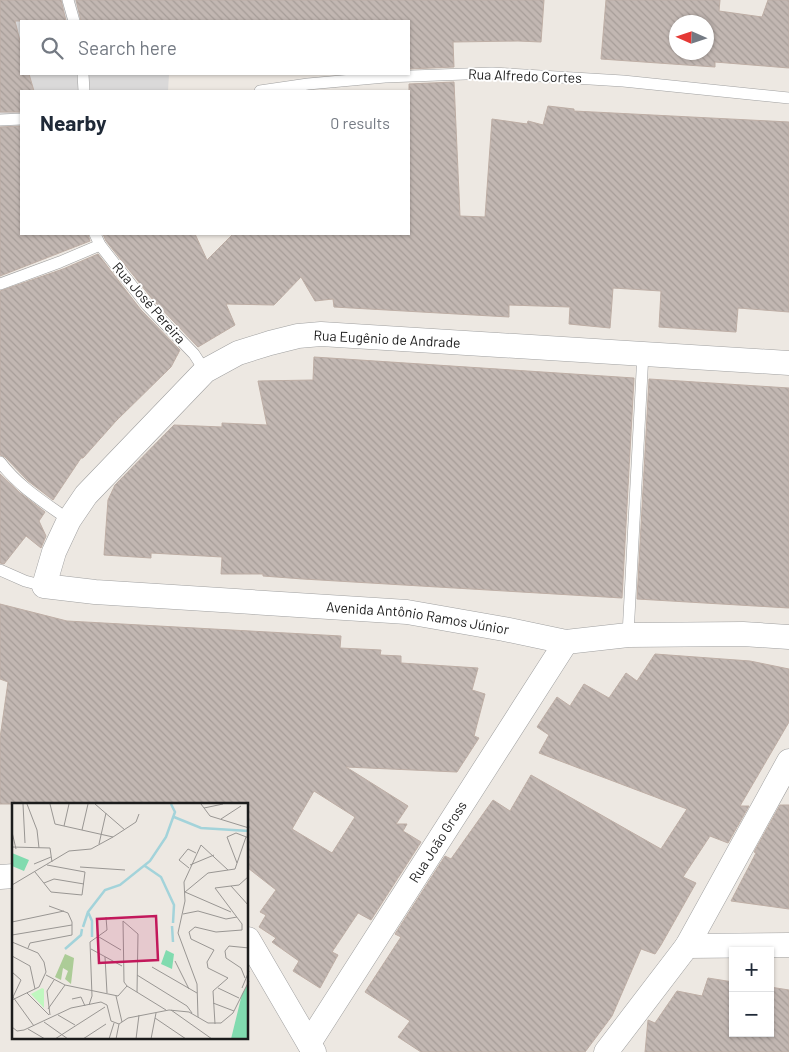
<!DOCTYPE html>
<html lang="en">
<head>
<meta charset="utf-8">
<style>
  body { margin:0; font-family:Barlow,sans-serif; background:#f6f6f7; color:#1f2937 }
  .controls { position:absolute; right:15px; bottom:15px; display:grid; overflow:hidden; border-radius:0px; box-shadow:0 1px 4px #0004 }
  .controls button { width:45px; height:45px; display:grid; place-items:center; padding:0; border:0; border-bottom:1px solid #e0e1e3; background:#fff; color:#1f2937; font:25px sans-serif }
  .compass { position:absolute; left:669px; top:15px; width:45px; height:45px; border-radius:50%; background:#fff; box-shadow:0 1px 4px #0004; rotate:273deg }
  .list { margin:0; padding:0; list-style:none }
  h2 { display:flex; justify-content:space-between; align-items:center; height:65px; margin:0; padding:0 20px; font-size:21px }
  h2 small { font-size:16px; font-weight:400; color:#747a83 }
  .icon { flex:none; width:28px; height:28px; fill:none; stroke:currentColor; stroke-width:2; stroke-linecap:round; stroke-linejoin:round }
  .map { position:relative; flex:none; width:789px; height:1052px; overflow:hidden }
  .search { position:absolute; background:#fff; box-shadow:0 1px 4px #0004; left:20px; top:20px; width:390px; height:55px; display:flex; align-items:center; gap:12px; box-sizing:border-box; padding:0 18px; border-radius:0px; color:#747a83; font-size:19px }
  .panel { position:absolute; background:#fff; box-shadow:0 1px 4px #0004; left:20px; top:90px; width:390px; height:145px; border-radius:0px }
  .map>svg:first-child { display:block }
  .residential { fill:#dad9d9 }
  .building { fill:url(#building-back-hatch); stroke:#beaea5; fill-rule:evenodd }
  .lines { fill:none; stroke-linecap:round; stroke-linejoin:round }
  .lane-casing { stroke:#a0a0a0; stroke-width:12 }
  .street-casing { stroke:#a0a0a0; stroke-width:25 }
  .lane { stroke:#fff; stroke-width:11 }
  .street { stroke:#fff; stroke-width:24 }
  .labels { text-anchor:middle; stroke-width:4; stroke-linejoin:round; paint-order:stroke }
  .street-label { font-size:14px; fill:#1c1c1c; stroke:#fff }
  .inset-river { fill:none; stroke:#a3d3da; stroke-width:2.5 }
  .inset-road { fill:none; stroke:#999693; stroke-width:1 }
  .view { fill:#c2185b; fill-opacity:0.15; stroke:#c2185b; stroke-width:2.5 }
  .inset-edge { fill:none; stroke:#1c1c1c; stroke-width:2.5 }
</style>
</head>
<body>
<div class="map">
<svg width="789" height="1052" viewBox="0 0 789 1052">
  <defs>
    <pattern id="building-back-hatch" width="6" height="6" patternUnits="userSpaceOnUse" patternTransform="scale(1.25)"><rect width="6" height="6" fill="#c2b7b2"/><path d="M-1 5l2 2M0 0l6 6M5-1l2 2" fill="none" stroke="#a69d98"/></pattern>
  </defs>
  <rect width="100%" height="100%" fill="#ede8e2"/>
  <path class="residential" d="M 0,0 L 171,0 L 171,21 L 21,21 L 21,74 L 169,74 L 168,91 L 21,91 L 21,131 L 0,132 Z"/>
  <g class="building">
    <path d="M 0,0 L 61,0 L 66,21 L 15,21 L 21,45 L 21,74 L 29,74 L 34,91 L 21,91 L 21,112 L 0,112 Z"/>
    <path d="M 76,0 L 544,0 L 541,42 L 518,41 L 453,42 L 454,67 L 409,69 L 409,21 L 81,21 Z"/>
    <path d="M 606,0 L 720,0 L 719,11 L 762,17 L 768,0 L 789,0 L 789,68 L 715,62 L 715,67 L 601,59 ZM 676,22 L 706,22 L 706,52 L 676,52 Z"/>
    <path d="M 454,82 L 460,216 L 485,217 L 492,119 L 527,124 L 528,121 L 543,125 L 548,106 L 574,109 L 574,111 L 789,122 L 789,312 L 738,308 L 736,332 L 659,327 L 661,291 L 613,288 L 610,328 L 569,324 L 570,307 L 509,305 L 509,317 L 334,307 L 333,299 L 315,301 L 301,277 L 274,305 L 226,304 L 235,325 L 198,347 L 153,300 L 106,241 L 103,234 L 195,234 L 207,260 L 233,234 L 409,234 L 409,84 Z"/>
    <path d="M 21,126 L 21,234 L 88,234 L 90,241 L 0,276 L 0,127 Z"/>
    <path d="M 98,254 L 141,310 L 180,350 L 171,367 L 116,421 L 83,458 L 81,458 L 53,500 L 28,481 L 5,457 L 0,455 L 0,291 L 63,269 Z"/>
    <path d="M 314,357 L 634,378 L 622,598 L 303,579 L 263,576 L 263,574 L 221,574 L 222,557 L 151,553 L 151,558 L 104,555 L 108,500 L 115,485 L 174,425 L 222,427 L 222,423 L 267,425 L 258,381 L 313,380 Z"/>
    <path d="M 649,379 L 789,388 L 789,608 L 637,599 Z"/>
    <path d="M 0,474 L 19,492 L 45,512 L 39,521 L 46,536 L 41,548 L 26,536 L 4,564 L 0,563 Z"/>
    <path d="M 0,604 L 67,621 L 341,636 L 340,648 L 381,650 L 380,655 L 401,656 L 401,663 L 478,668 L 472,690 L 485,694 L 474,736 L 479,738 L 457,772 L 346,767 L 408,806 L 396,824 L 407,824 L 403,831 L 421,842 L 371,920 L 358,913 L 332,952 L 338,955 L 320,988 L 293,971 L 299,961 L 272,942 L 276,938 L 259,927 L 266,915 L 260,912 L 276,890 L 248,868 L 248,804 L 0,804 L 0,738 L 8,682 L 0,679 ZM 314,791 L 355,817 L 332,853 L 292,829 Z"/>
    <path d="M 655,654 L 750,661 L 789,669 L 789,722 L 740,806 L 749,806 L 728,843 L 710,836 L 683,877 L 696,883 L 661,945 L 655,954 L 641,949 L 612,1016 L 585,1052 L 421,1052 L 398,1037 L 410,1021 L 365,992 L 401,937 L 395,934 L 445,856 L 451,859 L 493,800 L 510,811 L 531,775 L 661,849 L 687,809 L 539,753 L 549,735 L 537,727 L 557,697 L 570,706 L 584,684 L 609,698 L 626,673 L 637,681 Z"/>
    <path d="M 780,805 L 789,805 L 789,909 L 731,901 L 756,853 L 754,852 Z"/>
    <path d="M 708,978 L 733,982 L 733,1033 L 770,1033 L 770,987 L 789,990 L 789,1052 L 645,1052 L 648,1020 L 655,1023 L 677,991 L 702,996 Z"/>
  </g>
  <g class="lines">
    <defs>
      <g id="lane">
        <path d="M 68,0 L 74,21"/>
        <path d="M 83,74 L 84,91"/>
        <path d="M 260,91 L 308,84 L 385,77 L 492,73 L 623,81 L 789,98"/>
        <path d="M 0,120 L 21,119"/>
        <path d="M 95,234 L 100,245 L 147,305 L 194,354 L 205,371"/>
        <path d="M 0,284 L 60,262 L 100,245"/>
        <path d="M 0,462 C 19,487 44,502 69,520"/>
        <path d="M 0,570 L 25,581 L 44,586"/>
        <path d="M 628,635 L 643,353"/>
      </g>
      <g id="street">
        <path id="s1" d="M 789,363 L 321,334 L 298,336 L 270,343 L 238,353 L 205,371 L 86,495 L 69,520 L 54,552 L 44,586 L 95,592 L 407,612 L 504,629 L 566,642 L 628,635 L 743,634 L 789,637"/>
        <path d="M 0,877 L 14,876"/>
        <path d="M 248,939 L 314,1052"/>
        <path d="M 687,946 L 789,945"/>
        <path id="s2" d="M 309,1043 L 566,642"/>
        <path d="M 606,1052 L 687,946 L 789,761"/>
      </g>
    </defs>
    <use href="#lane" class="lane-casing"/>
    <use href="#street" class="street-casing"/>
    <use href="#lane" class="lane"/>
    <use href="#street" class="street"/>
  </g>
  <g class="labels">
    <g class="street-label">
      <text transform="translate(525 76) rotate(2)" y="5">Rua Alfredo Cortes</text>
      <text transform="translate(149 303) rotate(49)" y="5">Rua José Pereira</text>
      <text transform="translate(387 339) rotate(3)" y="5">Rua Eugênio de Andrade</text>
      <text dy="5" stroke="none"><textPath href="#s1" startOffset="1240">Avenida Antônio Ramos Júnior</textPath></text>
      <text dy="5" stroke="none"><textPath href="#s2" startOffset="239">Rua João Gross</textPath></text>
    </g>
  </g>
  <g transform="translate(12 803)">
    <rect width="236" height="236" fill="#ede8e2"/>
    <path d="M 53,151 L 62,155 L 59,181 L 53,176 L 56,168 L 51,165 L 49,177 L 43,174 Z" fill="#accc97"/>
    <path d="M 30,185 L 32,186 L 32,205 L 19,191 Z" fill="#c0f7bf"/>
    <path d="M 0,50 L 17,57 L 12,68 L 0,63 ZM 154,147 L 162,151 L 160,166 L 149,161 ZM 236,181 L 236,236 L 219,236 L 230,191 Z" fill="#81dbaf"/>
    <path class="inset-river" d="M 162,14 L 189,25 L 237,28M 133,63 L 149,74 L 162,102 L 161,120M 160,123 L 161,139M 71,124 L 76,109M 80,134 L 80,118 L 76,109 L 93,87 L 108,82 L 138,58 L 154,34 L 163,9 L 159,1M 53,146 L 69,132 L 70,126"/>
    <path class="inset-road" d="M 11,1 L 13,40M 15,1 L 25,27 L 27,45M 38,1 L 43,21 L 101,34M 83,1 L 113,27M 189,1 L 198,13 L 237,25M 192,5 L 211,1M 209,16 L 229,3M 52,23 L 57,1M 70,27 L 76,1M 0,29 L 4,46M 87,41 L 94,10M 0,44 L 38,45 L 40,59M 225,60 L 215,34 L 224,30 L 237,35M 22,61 L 39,54M 178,62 L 202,52M 68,64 L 113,67M 177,65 L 167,57 L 176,46 L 184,50M 23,69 L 39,89 L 70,92 L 73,69 L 35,62M 32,80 L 42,76 L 72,81M 0,82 L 57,48 L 79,46 L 101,34 L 124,19 L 127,11M 219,83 L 237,103M 173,89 L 196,70 L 223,66 L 234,34M 173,89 L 219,109M 171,111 L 186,108 L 214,116 L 225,114M 0,119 L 52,108M 0,132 L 60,122M 87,134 L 109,147M 0,139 L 26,150 L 32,159 L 34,169 L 27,184 L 0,197M 16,145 L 18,140 L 60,132 L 60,119 L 56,110 L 37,103M 79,146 L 110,163M 0,153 L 18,163 L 23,186M 93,154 L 95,190M 163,158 L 177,186M 140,164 L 185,190M 0,169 L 9,177 L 1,194 L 22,223M 34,172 L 53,182 L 106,193 L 115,183M 125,172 L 175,203 L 180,210M 233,175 L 229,165 L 214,155 L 213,148 L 217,143 L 237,145M 206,185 L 227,195M 230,185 L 237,168M 125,189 L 126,131 L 111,118 L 112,179 L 115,183 L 154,207M 15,190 L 37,212M 104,193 L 110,219M 60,196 L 69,194 L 73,203M 201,200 L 222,208M 77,202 L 80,193 L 78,139 L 95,127 L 94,114M 36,206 L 53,182M 159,207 L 200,236M 38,212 L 35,188 L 42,177M 46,212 L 63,222M 186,214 L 185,181 L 166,130 L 173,98 L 172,79 L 189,42 L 216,67M 143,215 L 174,236M 32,219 L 56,236M 107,221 L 116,215 L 157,207 L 177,209 L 196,220 L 209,220 L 221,210 L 237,178M 203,221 L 201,188 L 216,175 L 196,165 L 195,159 L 202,147 L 179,136 L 177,129 L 183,124 L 204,129 L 230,127 L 230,121 L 203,85 L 227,82 L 237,73M 0,224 L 5,228 L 12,227 L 59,205 L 89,199 L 95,202 L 99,218 L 107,221M 16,226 L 33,236M 43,236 L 93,204M 71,236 L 94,221M 97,236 L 102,220M 104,236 L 107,221M 124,236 L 127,212M 139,236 L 144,210"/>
    <path class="view" d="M 144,113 L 146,157 L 87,160 L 85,116 Z"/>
    <rect width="236" height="236" class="inset-edge"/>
  </g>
</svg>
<div class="controls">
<button>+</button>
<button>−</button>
</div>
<svg class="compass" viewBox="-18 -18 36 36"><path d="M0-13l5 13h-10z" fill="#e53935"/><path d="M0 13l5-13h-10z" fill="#747a83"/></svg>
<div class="search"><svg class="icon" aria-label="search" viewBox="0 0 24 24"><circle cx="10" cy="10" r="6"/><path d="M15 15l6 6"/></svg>Search here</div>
<section class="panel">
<h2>Nearby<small>0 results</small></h2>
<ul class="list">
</ul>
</section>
</div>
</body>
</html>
